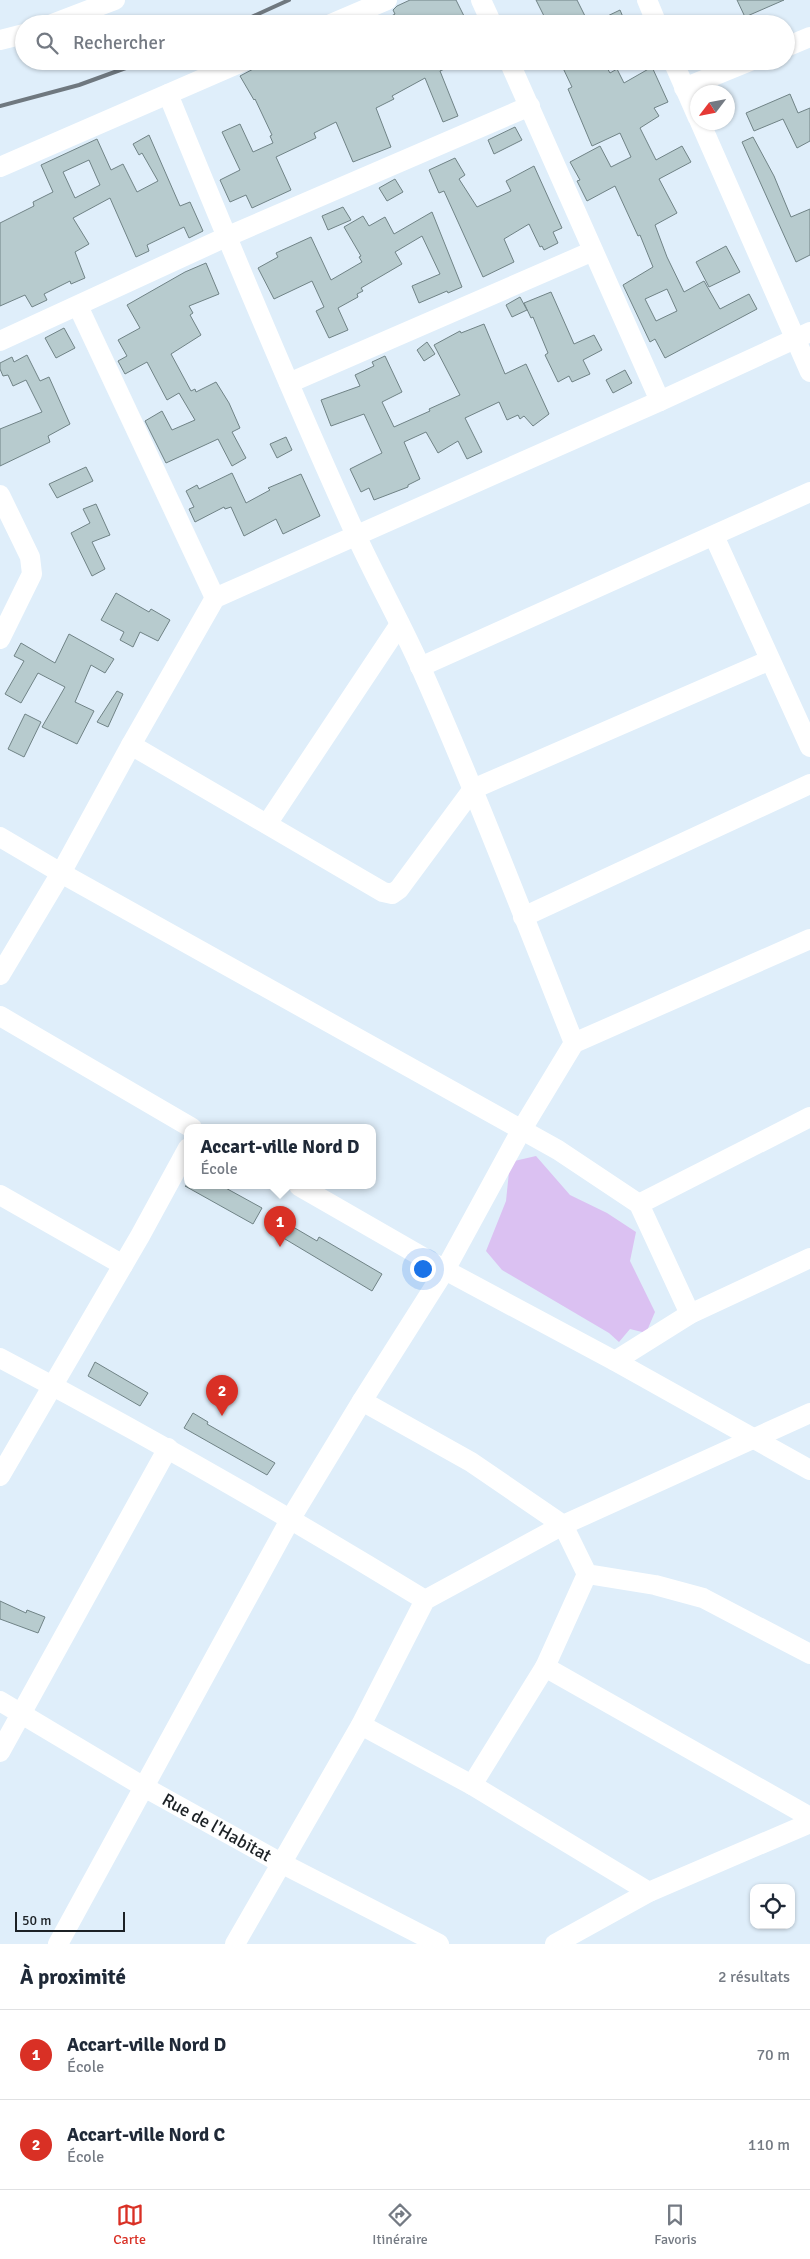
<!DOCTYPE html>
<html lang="fr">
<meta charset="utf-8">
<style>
:root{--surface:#fff;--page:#f2f2f3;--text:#1f2937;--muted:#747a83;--line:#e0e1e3;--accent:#d93025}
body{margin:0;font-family:Signika,sans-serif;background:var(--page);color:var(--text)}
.controls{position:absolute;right:15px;bottom:15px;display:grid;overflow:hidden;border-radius:10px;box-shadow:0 1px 4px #0004}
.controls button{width:45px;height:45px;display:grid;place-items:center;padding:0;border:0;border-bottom:1px solid var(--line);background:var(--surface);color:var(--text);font:25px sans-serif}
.compass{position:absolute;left:690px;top:85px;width:45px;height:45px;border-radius:50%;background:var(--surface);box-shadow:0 1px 4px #0004;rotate:238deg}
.scale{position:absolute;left:15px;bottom:12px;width:110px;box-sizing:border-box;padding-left:5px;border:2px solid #1c2125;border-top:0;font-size:14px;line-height:18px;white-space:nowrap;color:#1c2125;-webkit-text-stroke:4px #dfeefa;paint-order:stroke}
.you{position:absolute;left:422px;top:1268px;width:18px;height:18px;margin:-12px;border:4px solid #fff;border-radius:50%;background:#1a73e8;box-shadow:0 0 0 8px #1a73e833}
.badge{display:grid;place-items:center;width:32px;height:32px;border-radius:50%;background:var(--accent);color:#fff;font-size:16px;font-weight:700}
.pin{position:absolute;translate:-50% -41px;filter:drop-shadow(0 1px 2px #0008)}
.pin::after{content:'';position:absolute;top:26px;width:18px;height:15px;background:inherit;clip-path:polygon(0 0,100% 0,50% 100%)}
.popup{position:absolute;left:184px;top:1124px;width:192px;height:65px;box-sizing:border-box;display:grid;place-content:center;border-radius:10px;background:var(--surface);filter:drop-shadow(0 1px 4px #0005);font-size:16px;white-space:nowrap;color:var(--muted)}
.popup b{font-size:19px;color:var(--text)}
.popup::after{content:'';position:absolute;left:50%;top:100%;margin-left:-10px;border:10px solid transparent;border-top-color:var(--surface)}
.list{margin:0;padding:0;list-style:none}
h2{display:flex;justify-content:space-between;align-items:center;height:65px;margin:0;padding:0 20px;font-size:21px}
h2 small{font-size:16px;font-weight:400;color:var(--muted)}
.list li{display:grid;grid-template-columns:32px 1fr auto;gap:15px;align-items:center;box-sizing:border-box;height:90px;padding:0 20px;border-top:1px solid var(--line)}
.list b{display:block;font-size:19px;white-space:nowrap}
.list p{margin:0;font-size:16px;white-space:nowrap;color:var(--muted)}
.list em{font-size:16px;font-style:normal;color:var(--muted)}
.icon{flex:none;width:28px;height:28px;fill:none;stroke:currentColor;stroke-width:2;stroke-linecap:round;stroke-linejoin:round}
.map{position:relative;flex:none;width:810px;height:1944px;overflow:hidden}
.search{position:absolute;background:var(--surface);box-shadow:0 1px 4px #0004;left:15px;right:15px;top:15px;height:55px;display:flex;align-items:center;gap:12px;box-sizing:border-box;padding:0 18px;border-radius:28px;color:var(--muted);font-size:19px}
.sheet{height:245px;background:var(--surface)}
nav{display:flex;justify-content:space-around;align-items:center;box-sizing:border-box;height:70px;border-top:1px solid var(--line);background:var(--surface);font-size:14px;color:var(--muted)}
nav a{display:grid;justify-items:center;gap:2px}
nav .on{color:var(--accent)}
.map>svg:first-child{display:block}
</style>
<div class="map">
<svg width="810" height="1944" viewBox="0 0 810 1944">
<rect width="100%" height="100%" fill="#dfeefa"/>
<path fill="#dbc1f2" d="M536,1156l34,39 37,18 29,19 -6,29 25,51 -9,21 -16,-4 -11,13 -10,-9 -107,-63 -16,-19 20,-50 4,-39z"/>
<g fill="#b7cbce" stroke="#708386" fill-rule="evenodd">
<path d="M410,0h46l12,24h-91l18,-10 -2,-4 4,-4z"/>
<path d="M536,0h41l12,24h-41z"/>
<path d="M737,0h47l-39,17z"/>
<path d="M620,10l6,14h-35z"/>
<path d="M276,61h139l3,5 9,-5h35l-22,10 18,45 -15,6 -18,-44 -33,18 2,3 -18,9 15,39 -38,15 -17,-40 -22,11 2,5 -40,19 15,33 -39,18 -6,-13 -16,7 -10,-22 20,-10 -18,-38 18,-8 13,28 20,-9 -3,-7 2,-1 -17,-36 -1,1 -14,-24 17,-9 1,1z"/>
<path d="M571,61h32l7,12 7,-4 7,14 28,-16 16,35 -14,6 5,8 -19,12 16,32 26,-14 9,16 -32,17 18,34 -22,12 12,32 17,35 20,-11 16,28 29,-15 8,15 -92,49 -10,-19 -5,3 -27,-57 30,-18 -13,-32 -2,1 -23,-50 -28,15 -10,-20 3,-1 -10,-18 30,-16 11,21 20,-10 -11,-24 -28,13 -24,-57 4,-2 -10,-21zM667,289l10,22 -21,10 -11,-22z"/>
<path d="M790,94l8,19 12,-5v33l-13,7 -14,-29 -29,12 -8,-18z"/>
<path d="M515,127l7,13 -28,14 -6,-14z"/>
<path d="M149,135l31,71 10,-4 13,29 -14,7 -5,-11 -37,18 2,6 -13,6 -26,-59 -37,20 16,26 -14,8 10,26 -14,6 -1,-3 -26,13 3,6 -15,7 -7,-12 -25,11v-83l34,-17 -1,-4 20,-10 -12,-27 56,-26 14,31 12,-6 14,28 21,-11 -16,-28 -3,2 -6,-11zM89,160l11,25 -25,13 -12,-26z"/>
<path d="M753,137l21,39 17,41 19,-8v46l-14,7 -54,-120z"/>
<path d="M455,158l10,17 -6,4 18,28 34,-16 -5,-10 28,-15 28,62 -9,4 5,11 -14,7 -2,-4 -2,1 -11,-23 -25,15 10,23 -31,15 -39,-86 -5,2 -10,-23z"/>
<path d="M395,179l8,13 -16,9 -8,-13z"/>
<path d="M343,207l8,13 -23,10 -6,-14z"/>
<path d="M432,212l30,75 -14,6 -1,-2 -28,12 -7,-17 28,-12 -18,-38 -27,16 7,12 -41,24 2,3 -6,3 1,3 -20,11 10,22 -19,8 -13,-27 8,-4 -12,-26 -38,18 -16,-31 20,-11 -2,-4 35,-16 20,43 31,-18 -3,-5 2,-1 -17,-29 19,-11 6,10 16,-9 9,17z"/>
<path d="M726,246l14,26 -31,15 -13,-25z"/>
<path d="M206,263l13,31 -30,12 4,7 -3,2 11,20 -30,19 20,37 4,-2 1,3 20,-10 13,21 11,25 -8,4 14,26 -14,8 -14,-27 -52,24 -21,-42 17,-10 10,19 23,-10 -16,-27 -12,7 -20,-38 -22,12 -7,-13 9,-5 -9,-16 22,-12 -13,-23 58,-33z"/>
<path d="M551,292l23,52 20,-9 8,15 -19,10 7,14 -18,8 -3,-6 -11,6 -13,-27 3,-2 -15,-36 -2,1 -7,-15z"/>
<path d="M520,297l7,13 -15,7 -6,-12z"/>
<path d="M484,324l21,50 21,-10 23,50 -16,12 -9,-10 -4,3 -2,-4 -11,5 -8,-18 -34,16 17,34 -15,7 -9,-18 -20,12 -12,-21 -22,10 16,37 -12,6v2l-34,13 -5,-12 -8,4 -11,-23 32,-16 -18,-39 -33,12 -10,-26 39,-14 -5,-11 19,-9 -2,-4 13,-6 17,36 -20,10 12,25 36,-16 -1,-2 31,-14 -26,-50 26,-14 1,2z"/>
<path d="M64,328l11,20 -19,10 -11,-20z"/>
<path d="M427,342l8,12 -11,7 -7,-11z"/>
<path d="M27,355l13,26 9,-4 21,47 -22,12 2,6 -50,24v-37l42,-17 -16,-32 -13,6 -5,-11 -5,1 -3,-7v-6l12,-6 2,5z"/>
<path d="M625,370l7,13 -19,10 -7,-13z"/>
<path d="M286,437l6,13 -15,8 -7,-14z"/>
<path d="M86,467l7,14 -36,17 -8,-14z"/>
<path d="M232,473l14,30 24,-13 -2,-2 33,-14 19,42 -37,18 -7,-15 -32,17 -13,-29 -6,2 -1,-2 -29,15 -6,-13 5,-2 -8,-16 11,-6 2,4z"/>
<path d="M96,504l14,31 -18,7 13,27 -13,7 -21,-43 19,-10 -7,-14z"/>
<path d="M116,593l33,19 2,-3 19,11 -12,21 -18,-9 -7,15 -13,-7 4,-8 -23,-12z"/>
<path d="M69,634l45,25 -9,14 -14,-8 -16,37 19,9 -17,33 -35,-17 23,-40 -27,-14 -17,30 -16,-9 19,-33 -10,-5 7,-13 34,20z"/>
<path d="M117,691l6,3 -15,33 -11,-5z"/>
<path d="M25,714l16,8 -17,35 -16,-8z"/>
<path d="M185,1186h37l40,22 -9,16z"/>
<path d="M288,1224l29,17 2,-4 63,37 -10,17 -92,-55z"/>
<path d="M95,1362l53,31 -8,13 -52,-30z"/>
<path d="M193,1413l15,9 -1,2 68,39 -8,12 -83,-47z"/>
<path d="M0,1601l26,12 1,-3 18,7 -7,16 -38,-14z"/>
</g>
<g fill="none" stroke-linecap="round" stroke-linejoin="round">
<g stroke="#fff" stroke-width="20">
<path d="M481,0l11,24"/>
<path d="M647,0l10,24"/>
<path d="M52,24l63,-24"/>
<path d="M331,24l56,-24"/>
<path d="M0,40l24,-6"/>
<path d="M786,47l24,-10"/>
<path d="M509,61l151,340"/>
<path d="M673,61l25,57"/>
<path d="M684,88l66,-27"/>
<path d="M168,94c60,147 121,294 187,439 21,46 46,90 66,135 55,124 103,250 153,375"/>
<path d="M700,122l110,250"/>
<path d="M0,167l244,-106"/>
<path d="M78,306l137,292"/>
<path d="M0,341l226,-104 304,-131"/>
<path d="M289,383l304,-132"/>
<path d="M0,495l30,62 2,17 -32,65"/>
<path d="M714,536l96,211"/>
<path d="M420,667l390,-175"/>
<path d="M131,745l252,147 9,2 7,-5 74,-100 297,-129"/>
<path d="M267,824l133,-200"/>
<path d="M0,837l61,36 497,277 81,54 51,110"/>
<path d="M523,917l287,-133"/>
<path d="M0,975l61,-102 70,-128 84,-147 445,-197 150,-69"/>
<path d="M0,1016l192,112"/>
<path d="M299,1186l146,84 170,91 195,109"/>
<path d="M0,1195l123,70"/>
<path d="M639,1204l171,-87"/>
<path d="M0,1358c145,76 286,157 425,242"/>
<path d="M615,1361l75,-47 120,-56"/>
<path d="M362,1401l109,61 92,63 24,49 68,11 48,13 107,56"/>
<path d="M0,1476l140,-240 48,-88"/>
<path d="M545,1667l265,150"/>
<path id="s1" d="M0,1701l144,86 137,76 158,81"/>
<path d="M361,1725l111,60 177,107"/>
<path d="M0,1752l168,-304"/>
<path d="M472,1785l73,-118 42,-93"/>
<path d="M58,1944l233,-426 71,-117 83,-131 77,-141 52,-86 236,-104"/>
<path d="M235,1944l126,-219 64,-125 138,-75 247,-112"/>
<path d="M555,1944l94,-52 161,-69"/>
</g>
<g stroke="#6f787f" stroke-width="4">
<path d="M236,24l53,-24"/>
<path d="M0,106l79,-21 66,-24"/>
</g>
</g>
<g text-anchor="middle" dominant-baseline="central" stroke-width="4" stroke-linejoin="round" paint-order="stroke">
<g font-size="18" fill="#1c2125" stroke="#dfeefa">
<text stroke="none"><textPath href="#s1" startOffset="251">Rue de l'Habitat</textPath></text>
</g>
</g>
</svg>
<div class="controls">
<button><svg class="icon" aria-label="locate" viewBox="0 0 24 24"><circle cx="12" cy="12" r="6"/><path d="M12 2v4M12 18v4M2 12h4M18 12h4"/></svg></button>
</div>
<svg class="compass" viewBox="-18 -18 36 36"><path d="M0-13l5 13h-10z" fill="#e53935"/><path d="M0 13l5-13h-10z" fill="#747a83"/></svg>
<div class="scale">50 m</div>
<div class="you"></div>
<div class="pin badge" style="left:280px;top:1247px">1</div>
<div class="popup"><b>Accart-ville Nord D</b>École</div>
<div class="pin badge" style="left:222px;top:1416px">2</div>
<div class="search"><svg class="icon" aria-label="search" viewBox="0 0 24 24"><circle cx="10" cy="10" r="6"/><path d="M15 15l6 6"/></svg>Rechercher</div>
</div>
<section class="sheet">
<h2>À proximité<small>2 résultats</small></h2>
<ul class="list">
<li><span class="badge">1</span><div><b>Accart-ville Nord D</b><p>École</p></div><em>70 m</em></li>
<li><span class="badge">2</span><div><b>Accart-ville Nord C</b><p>École</p></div><em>110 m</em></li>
</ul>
</section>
<nav>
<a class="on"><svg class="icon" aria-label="map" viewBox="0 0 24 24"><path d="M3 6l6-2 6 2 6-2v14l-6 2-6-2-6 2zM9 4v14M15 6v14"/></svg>Carte</a>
<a><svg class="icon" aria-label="directions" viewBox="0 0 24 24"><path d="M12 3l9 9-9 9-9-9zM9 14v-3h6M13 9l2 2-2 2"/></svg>Itinéraire</a>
<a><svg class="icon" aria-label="saved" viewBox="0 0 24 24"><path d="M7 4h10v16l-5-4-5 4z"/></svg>Favoris</a>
</nav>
